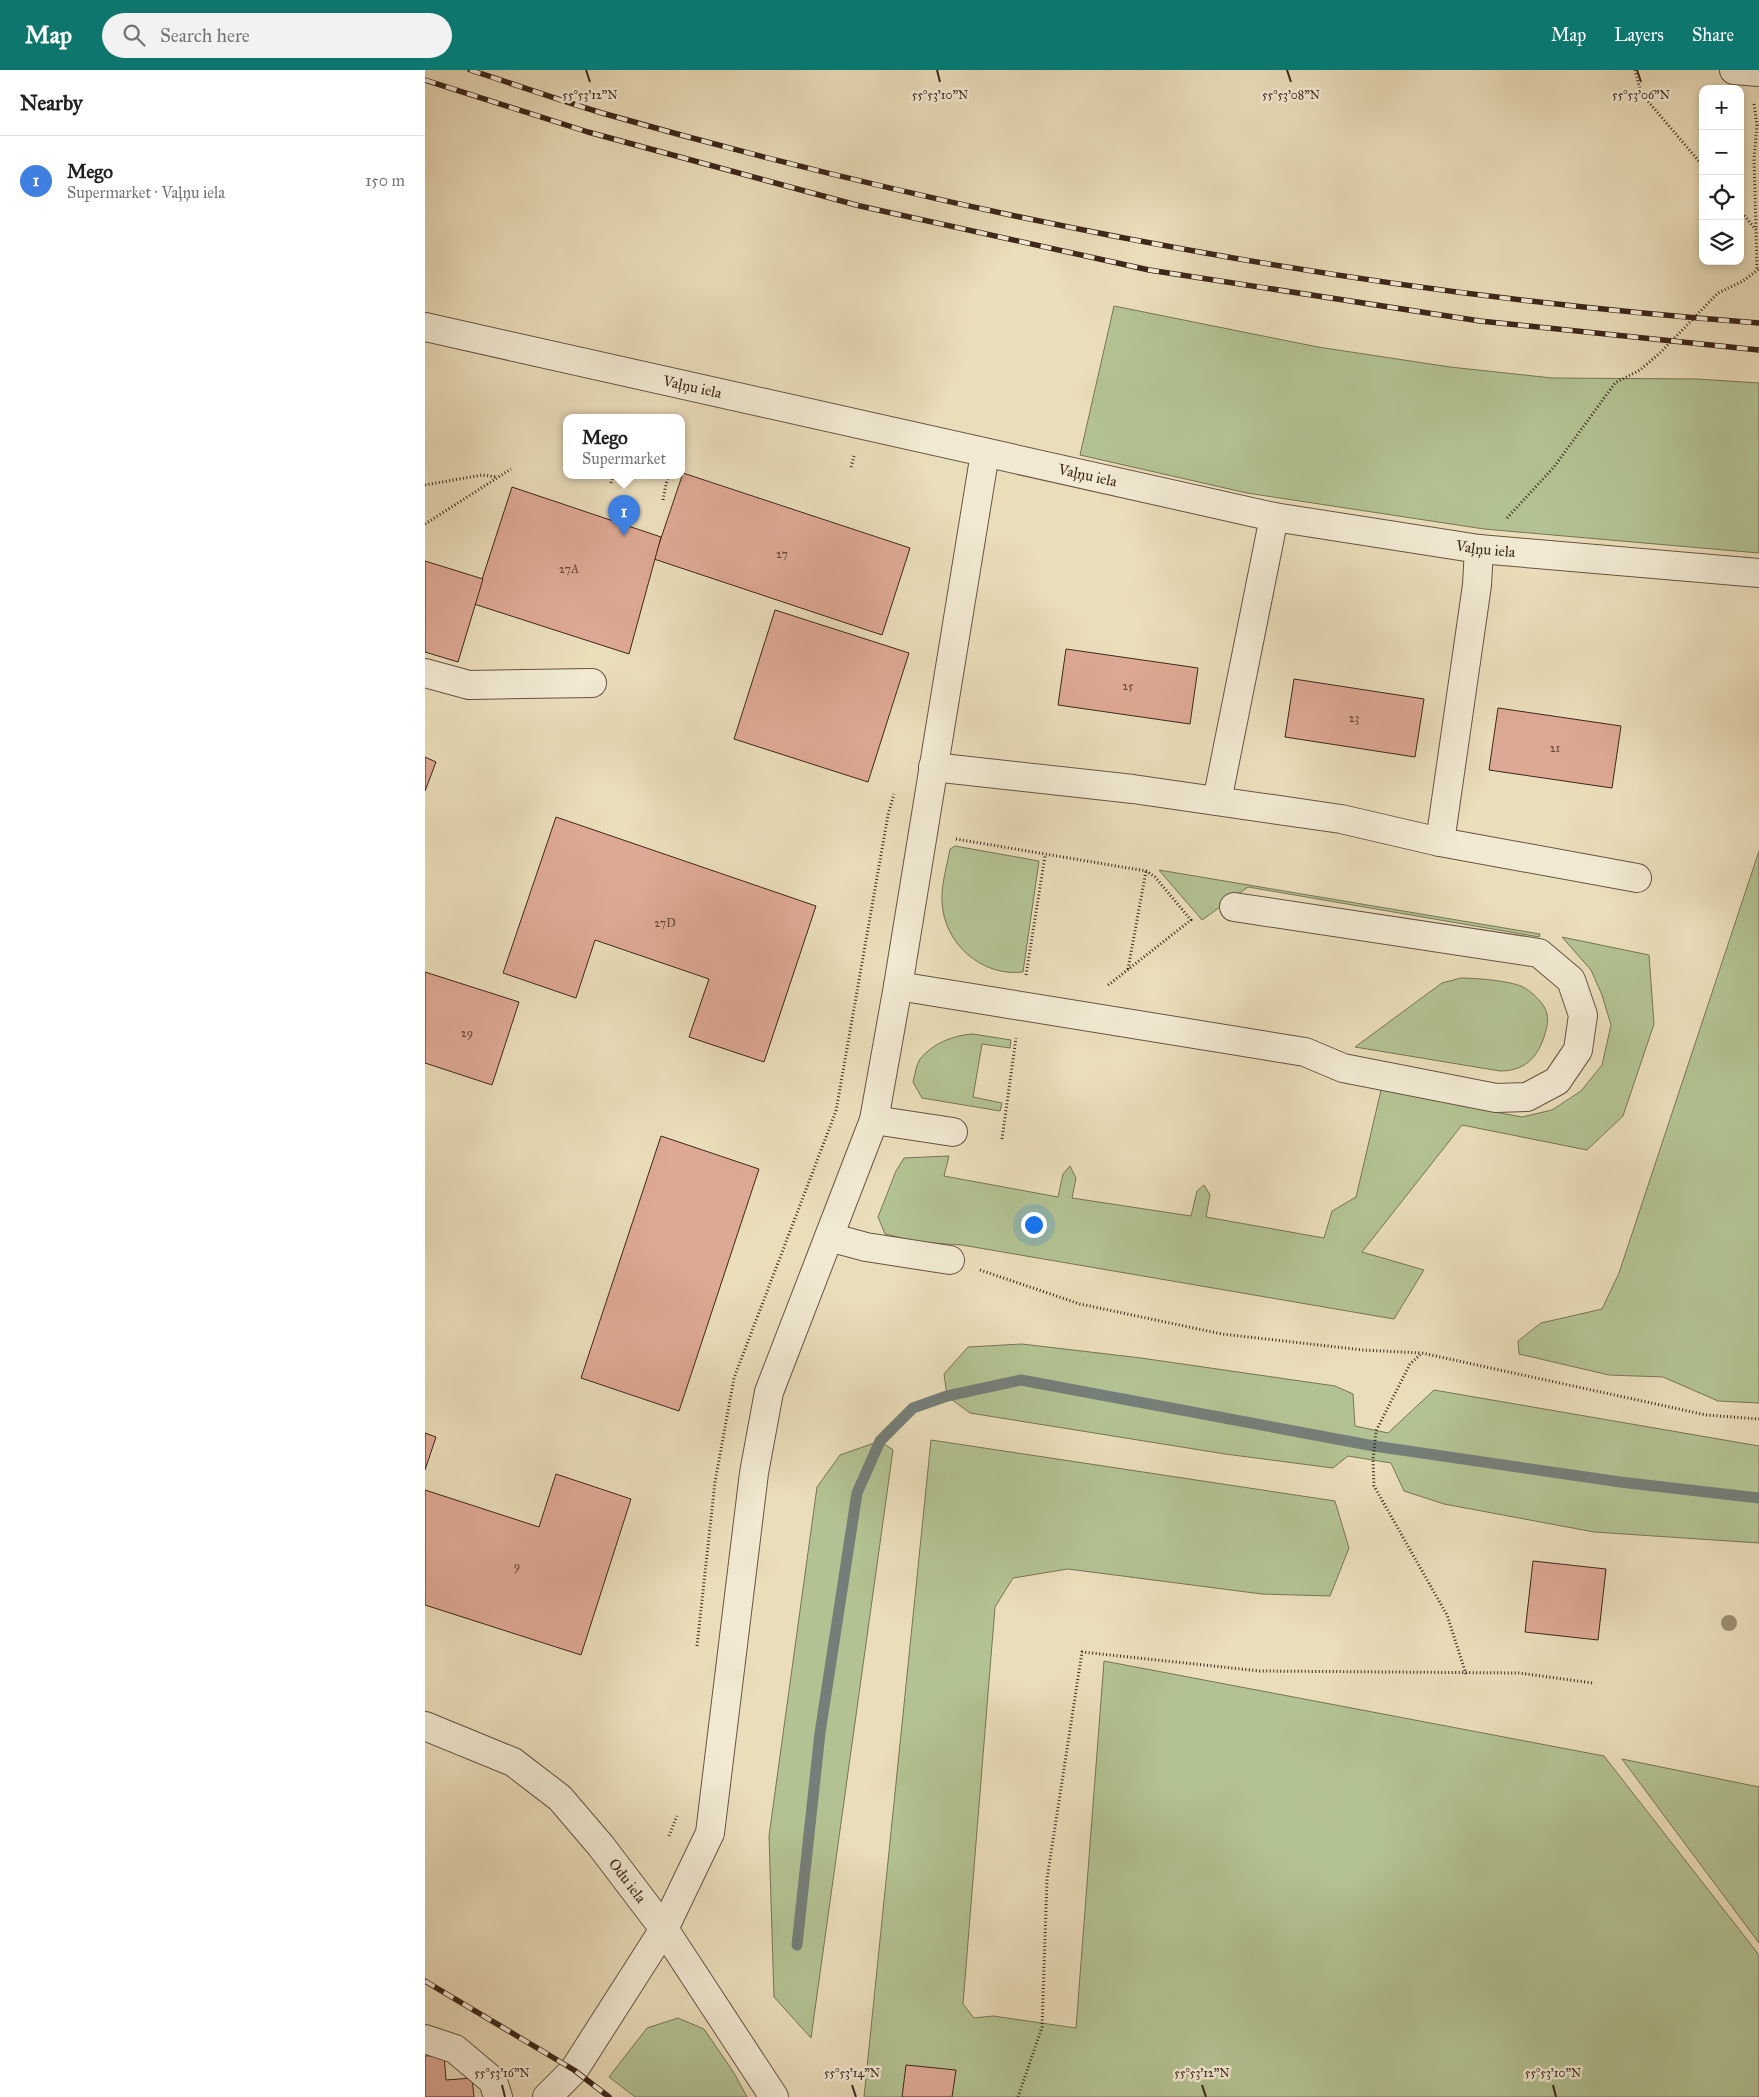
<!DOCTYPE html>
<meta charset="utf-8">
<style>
:root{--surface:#fff;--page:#f2f2f2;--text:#202124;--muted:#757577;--line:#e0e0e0;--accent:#0f766e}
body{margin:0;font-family:"IM FELL Great Primer",serif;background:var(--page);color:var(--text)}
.controls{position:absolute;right:15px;top:15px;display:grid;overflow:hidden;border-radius:10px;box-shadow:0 2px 8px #0003}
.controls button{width:45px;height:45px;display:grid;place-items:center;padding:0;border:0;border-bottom:1px solid var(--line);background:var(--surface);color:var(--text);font:25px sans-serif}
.you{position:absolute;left:608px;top:1154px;width:18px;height:18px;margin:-12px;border:4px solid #fff;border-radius:50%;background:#1a73e8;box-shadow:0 0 0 8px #1a73e833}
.badge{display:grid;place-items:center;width:32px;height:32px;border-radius:50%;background:var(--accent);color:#fff;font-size:16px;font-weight:700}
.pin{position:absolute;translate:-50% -41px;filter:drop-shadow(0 1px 2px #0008)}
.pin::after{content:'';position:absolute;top:26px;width:18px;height:15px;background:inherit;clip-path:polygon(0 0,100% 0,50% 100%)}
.popup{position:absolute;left:138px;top:344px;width:122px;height:65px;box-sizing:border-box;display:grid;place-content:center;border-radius:10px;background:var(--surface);filter:drop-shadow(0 1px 4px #0005);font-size:16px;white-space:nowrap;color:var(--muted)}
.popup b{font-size:19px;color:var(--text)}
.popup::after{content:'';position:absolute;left:50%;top:100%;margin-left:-10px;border:10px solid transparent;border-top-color:var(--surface)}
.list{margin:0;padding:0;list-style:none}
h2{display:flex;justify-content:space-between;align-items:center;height:65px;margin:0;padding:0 20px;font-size:21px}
h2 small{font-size:16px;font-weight:400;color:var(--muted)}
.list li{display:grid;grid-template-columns:32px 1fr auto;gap:15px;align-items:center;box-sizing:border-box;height:90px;padding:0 20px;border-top:1px solid var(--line)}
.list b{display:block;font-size:19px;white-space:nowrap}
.list p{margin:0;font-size:16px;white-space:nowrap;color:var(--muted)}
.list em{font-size:16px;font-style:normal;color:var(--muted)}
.icon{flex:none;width:28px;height:28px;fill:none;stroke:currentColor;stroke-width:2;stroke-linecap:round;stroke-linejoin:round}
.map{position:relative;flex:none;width:1334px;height:2027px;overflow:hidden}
header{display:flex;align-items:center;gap:30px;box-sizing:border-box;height:70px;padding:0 25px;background:var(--accent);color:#fff}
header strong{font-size:24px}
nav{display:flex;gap:28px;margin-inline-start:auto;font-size:18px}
.search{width:350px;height:45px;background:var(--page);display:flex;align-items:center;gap:12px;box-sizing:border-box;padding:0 18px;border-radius:28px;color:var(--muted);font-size:19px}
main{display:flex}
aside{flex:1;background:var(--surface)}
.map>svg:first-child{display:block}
</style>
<header>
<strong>Map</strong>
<div class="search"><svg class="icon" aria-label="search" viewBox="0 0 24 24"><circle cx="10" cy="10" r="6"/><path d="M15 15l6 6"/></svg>Search here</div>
<nav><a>Map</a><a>Layers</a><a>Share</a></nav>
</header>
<main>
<aside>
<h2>Nearby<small></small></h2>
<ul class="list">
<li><span class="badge" style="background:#3f7fe0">1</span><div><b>Mego</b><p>Supermarket · Vaļņu iela</p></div><em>150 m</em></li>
</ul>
</aside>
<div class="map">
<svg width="1334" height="2027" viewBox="0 0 1334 2027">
<rect width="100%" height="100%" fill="#eaddba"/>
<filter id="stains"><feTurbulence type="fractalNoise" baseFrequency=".004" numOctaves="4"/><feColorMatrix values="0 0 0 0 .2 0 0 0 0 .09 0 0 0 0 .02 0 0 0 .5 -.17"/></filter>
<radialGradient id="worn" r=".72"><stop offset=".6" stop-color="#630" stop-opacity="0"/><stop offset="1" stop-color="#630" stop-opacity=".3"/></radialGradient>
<g fill="#b3c292" stroke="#787456">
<path d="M689,236l204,41 132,20 102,11 145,1 62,4v170l-275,-24 -237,-36 -167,-38z"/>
<path d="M530,776l84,15 -16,111c-41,5 -79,-28 -81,-70 -1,-17 5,-36 8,-53z"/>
<path d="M1334,781v552l-41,-2 -55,-24 -54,-2 -90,-21 -1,-13 23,-18 61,-14 17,-36z"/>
<path d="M734,800l381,64 -1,3 -291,-50 -46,33z"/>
<path d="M1137,867l87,18 5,69 -31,92 -36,34 -125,-25 -100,127 62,18 -30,49 -432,-74 -43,-3 -34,-8 -7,-17 18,-46 8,-13 45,-2 -5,20 114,21 5,-23 7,-8 6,12 -4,20 119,18 6,-25 7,-6 6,10 -4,22 118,21 8,-27 24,-14 26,-111 34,5 74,20 32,6 30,-7 29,-19 21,-26 9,-40 -9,-30 -11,-25z"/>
<path d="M1036,908c14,0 53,3 64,10 9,6 20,16 22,26 2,7 -1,17 -3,23 -7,22 -21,34 -44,34l-145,-24 87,-64z"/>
<path d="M548,964l38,6 -1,8 -28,-4 -9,53 29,6 -2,8 -78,-13 -9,-16c2,-7 3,-17 7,-23 13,-16 34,-24 53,-25z"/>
<path d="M597,1274l119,14 194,28 18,8 2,32 33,7 46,-43 325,56v97l-165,-11 -150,-28 -40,-13 -13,-28 -43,-7 -15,12 -108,-14 -255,-41 -23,-17 -3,-22 24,-27z"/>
<path d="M506,1370l404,61 14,47 -19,48 -68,-2 -194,-25 -55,9 -18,29 -32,397 11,14 19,-2 83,12 28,-367 500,95 155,199v142h-895z"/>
<path d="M455,1371l13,9 -82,588 -37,-41 -5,-161 48,-349 23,-32z"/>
<path d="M1197,1689l137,28v156z"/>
<path d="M253,1948l26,11 30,44 13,24h-112l-26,-20 38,-49z"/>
</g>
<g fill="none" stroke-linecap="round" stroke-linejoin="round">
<path stroke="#757f79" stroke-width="11" d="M372,1875l23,-212 37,-240 23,-52 33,-33 34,-12 74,-16 353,66 246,36 139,16"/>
</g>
<g fill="#dea994" stroke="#3d261a">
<path d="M258,403l227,75 -28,87 -228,-76z"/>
<path d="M87,417l149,50 -32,117 -155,-50z"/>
<path d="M0,491l58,18 -25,83 -33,-10z"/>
<path d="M350,540l134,43 -41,129 -134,-43z"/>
<path d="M641,579l132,19 -8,56 -132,-19z"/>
<path d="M869,609l130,20 -9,58 -130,-20z"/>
<path d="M1073,638l123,18 -9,62 -123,-18z"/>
<path d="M0,687l11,5 -11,29z"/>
<path d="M131,747l260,89 -52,156 -75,-25 20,-58 -114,-39 -19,58 -73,-25z"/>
<path d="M0,902l94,30 -27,83 -67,-22z"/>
<path d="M236,1066l98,33 -80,242 -98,-33z"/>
<path d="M0,1363l11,4 -11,33z"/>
<path d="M131,1404l75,25 -50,156 -156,-50v-115l114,37z"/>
<path d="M1108,1491l73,8 -8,71 -73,-8z"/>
<path d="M19,1985l2,25 26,-2 2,19h-49v-41z"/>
<path d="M481,1995l50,5 -4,27h-50z"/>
</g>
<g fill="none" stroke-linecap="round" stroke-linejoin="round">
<defs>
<g id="minor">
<path d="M1309,0l25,2"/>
<path id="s1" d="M0,257l849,190 205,32 280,24"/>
<path d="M0,603l44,12 123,-2"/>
<path d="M508,697l200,22 208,30 99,23 197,36"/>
<path d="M792,731l57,-284"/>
<path d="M1015,772l37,-257 2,-36"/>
<path d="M473,916l407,66 38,16 153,30 31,-1 30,-16 21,-31 5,-35 -12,-35 -32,-27 -305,-46"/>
<path d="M449,1050l79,12"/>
<path d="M404,1167l37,10 84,13"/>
<path id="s2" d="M0,1656l88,36 47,36 41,48 63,83 110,168"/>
<path d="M0,1969l30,10 38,32 5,16"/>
<path d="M122,2027l27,-27 90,-141 46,-96 44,-360 15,-81 105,-272 24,-134 87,-533"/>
</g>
</defs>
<use href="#minor" stroke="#685442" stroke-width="30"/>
<g stroke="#3d261a" stroke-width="3" stroke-dasharray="1 2.5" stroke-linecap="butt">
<path d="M1210,0l6,23 62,73"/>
<path d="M1329,34l3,21 -3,34 2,71"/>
<path d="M1315,140l16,20 1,39"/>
<path d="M202,347v-2"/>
<path d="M426,397l3,-11"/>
<path d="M186,413l2,-8"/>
<path d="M0,415l57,-10 15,2"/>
<path d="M238,430l5,-25"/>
<path d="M1082,448l47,-51 61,-84 25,-13 21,-18 57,-59 25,-12 16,-12"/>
<path d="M0,454l86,-55"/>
<path d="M531,769l190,32 9,6 36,43 -84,66"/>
<path d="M703,899l18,-98"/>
<path d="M601,905l19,-119"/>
<path d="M577,1069l14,-101"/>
<path d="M555,1200l100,34 142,30 141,16 58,3"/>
<path d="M272,1576l18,-164 19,-104 102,-267 52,-296 6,-21"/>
<path d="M1041,1604l-19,-59 -73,-129 -1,-26 3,-29 34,-67 12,-11 284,62 53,4"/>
<path d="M244,1766l8,-20"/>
<path d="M593,2027l24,-70 5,-148 35,-227 178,19 259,2 74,10"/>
</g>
<use href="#minor" stroke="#f1e9d2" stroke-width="28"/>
<defs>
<g id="rail">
<path d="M45,0c44,14 88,30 132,43 378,108 765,181 1157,210"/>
<path d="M0,10l163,52 272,74 289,64 331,51 279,29"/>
<path d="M0,1911l149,89 35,27"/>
</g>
</defs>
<use href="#rail" stroke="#3d261a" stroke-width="5.5"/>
<use href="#rail" stroke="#f1e9d2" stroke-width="4" stroke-dasharray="11" stroke-linecap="butt"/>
</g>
<circle fill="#9b8e72" cx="1304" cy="1553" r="8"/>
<path fill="none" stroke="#3d261a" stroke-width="2" d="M161,0l4,12M512,0l3,12M862,0l4,12M1212,0l4,12M77,2015l3,12M427,2015l4,12M777,2015l4,12M1128,2015l3,12"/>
<g text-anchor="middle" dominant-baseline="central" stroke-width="5" stroke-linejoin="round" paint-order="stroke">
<g font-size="12" fill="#654738">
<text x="357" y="484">27</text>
<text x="144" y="499">27A</text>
<text x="703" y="616">25</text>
<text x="929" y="648">23</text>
<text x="1130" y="678">21</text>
<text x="240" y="853">27D</text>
<text x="42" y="963">29</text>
<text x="92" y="1496">9</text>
</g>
<g font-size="15" fill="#3d261a" stroke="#f1e9d2">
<text stroke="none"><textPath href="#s1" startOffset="274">Vaļņu iela</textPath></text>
<text stroke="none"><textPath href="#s1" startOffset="679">Vaļņu iela</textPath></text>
<text stroke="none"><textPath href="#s1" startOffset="1084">Vaļņu iela</textPath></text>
<text stroke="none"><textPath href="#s2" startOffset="261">Odu iela</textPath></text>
</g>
</g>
<g font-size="12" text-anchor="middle" fill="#3d261a" stroke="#f1e9d2" stroke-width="5" stroke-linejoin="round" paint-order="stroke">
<text x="165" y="29">55°53'12"N</text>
<text x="515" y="29">55°53'10"N</text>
<text x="866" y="29">55°53'08"N</text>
<text x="1216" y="29">55°53'06"N</text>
<text x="77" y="2007">55°53'16"N</text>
<text x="427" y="2007">55°53'14"N</text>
<text x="777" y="2007">55°53'12"N</text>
<text x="1128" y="2007">55°53'10"N</text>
</g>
<rect width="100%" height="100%" filter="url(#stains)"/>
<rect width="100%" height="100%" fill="url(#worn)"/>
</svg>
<div class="controls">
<button>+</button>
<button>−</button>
<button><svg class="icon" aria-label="locate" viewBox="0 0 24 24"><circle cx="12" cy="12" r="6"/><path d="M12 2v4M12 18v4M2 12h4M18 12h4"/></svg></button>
<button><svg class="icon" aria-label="layers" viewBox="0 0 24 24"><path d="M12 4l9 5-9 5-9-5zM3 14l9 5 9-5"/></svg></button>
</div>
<div class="you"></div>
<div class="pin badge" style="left:199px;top:466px;background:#3f7fe0">1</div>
<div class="popup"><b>Mego</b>Supermarket</div>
</div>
</main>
